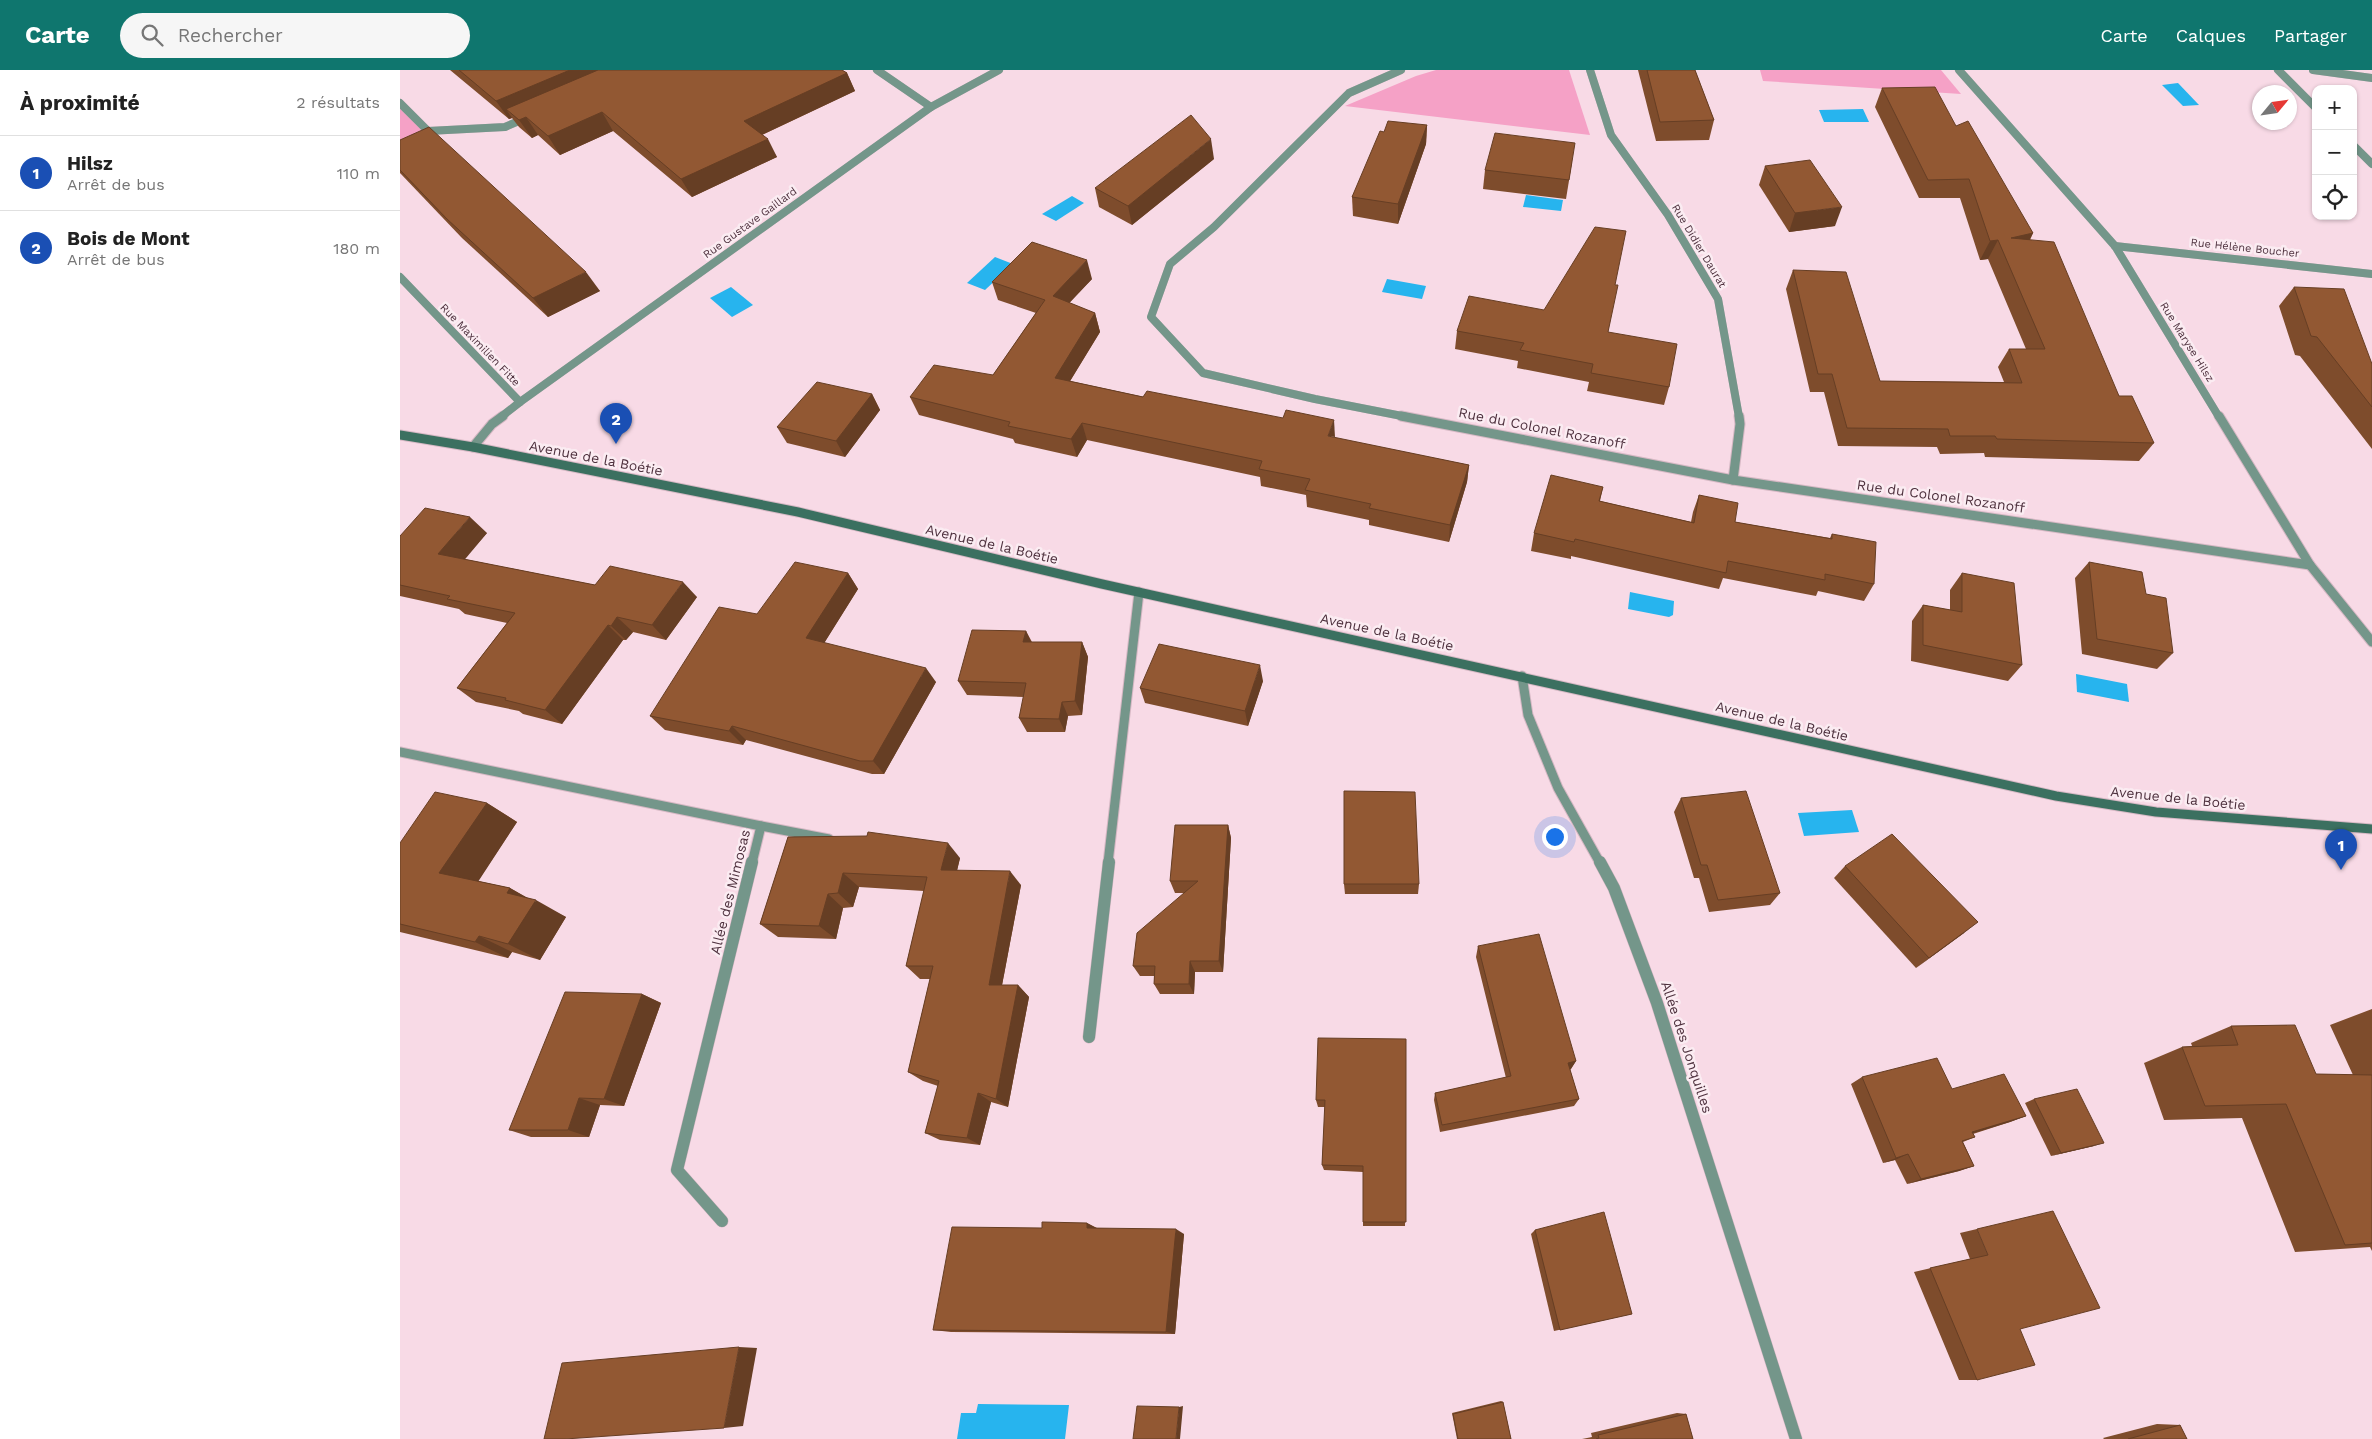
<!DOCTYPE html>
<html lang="fr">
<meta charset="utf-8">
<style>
:root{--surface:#fff;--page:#f6f6f6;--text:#222;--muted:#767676;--line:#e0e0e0;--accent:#0f766e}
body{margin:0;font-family:"Work Sans",sans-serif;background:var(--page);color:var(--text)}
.controls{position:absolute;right:15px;top:15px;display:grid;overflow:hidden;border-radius:10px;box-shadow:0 1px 4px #0004}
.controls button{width:45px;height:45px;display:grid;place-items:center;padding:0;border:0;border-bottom:1px solid var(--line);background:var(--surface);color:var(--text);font:25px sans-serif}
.compass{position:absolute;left:1852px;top:15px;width:45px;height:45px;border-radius:50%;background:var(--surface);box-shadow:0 1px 4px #0004;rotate:61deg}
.you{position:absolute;left:1154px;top:766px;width:18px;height:18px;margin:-12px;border:4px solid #fff;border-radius:50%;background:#1a73e8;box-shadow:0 0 0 8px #1a73e833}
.badge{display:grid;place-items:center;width:32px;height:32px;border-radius:50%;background:var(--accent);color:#fff;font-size:16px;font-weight:700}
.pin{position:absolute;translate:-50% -41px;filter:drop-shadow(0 1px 2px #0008)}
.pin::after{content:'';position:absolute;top:26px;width:18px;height:15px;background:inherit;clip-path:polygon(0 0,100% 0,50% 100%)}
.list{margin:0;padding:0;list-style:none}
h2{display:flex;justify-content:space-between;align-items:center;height:65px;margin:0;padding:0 20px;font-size:21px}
h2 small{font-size:16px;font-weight:400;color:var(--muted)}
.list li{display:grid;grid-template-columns:32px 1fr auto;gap:15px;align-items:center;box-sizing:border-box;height:75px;padding:0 20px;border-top:1px solid var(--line)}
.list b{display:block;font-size:19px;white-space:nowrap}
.list p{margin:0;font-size:16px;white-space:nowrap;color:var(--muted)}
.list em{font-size:16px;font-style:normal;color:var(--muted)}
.icon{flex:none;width:28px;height:28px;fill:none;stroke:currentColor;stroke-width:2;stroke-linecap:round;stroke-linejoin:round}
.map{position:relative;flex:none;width:1972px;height:1369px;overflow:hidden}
header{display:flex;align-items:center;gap:30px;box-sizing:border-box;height:70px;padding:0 25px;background:var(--accent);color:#fff}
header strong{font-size:24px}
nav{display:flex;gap:28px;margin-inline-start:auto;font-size:18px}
.search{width:350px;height:45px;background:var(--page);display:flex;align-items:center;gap:12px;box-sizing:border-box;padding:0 18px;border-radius:28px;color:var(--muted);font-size:19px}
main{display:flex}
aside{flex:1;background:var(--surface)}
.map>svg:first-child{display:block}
</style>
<header>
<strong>Carte</strong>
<div class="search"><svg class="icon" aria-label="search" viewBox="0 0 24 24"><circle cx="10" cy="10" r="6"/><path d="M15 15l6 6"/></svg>Rechercher</div>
<nav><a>Carte</a><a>Calques</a><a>Partager</a></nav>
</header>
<main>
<aside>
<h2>À proximité<small>2 résultats</small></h2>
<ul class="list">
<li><span class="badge" style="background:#1a4fb4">1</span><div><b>Hilsz</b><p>Arrêt de bus</p></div><em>110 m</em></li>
<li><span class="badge" style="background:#1a4fb4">2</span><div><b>Bois de Mont</b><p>Arrêt de bus</p></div><em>180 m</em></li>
</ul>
</aside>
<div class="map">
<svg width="1972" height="1369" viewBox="0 0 1972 1369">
<rect width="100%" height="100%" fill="#f8dae6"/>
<g fill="#f5a1c6">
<path d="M1036,0h133l21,65 -245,-29 71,-30z"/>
<path d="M1360,0h181l20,24 -198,-13z"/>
<path d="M0,33l28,28 -28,11z"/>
</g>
<g fill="#27b4ee">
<path d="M1778,13l21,22 -16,1 -21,-21z"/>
<path d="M1463,39l6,13h-45l-5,-12z"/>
<path d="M1126,125l37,5 -2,11 -38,-4z"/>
<path d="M672,126l12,7 -28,18 -14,-7z"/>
<path d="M595,187l18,7 -28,26 -18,-7z"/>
<path d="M987,209l39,7 -4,13 -40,-7z"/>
<path d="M331,217l22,18 -21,12 -22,-19z"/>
<path d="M1230,522l44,9 -1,14 -4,2 -41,-8z"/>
<path d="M1676,604l51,10 2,18 -52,-10z"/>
<path d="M1452,740l7,22 -55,4 -6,-23z"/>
<path d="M578,1334l91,1 -4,34h-108l4,-26h15z"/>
</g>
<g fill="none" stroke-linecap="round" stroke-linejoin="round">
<defs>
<g id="lane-far1">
<path d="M361,756l68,13"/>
<path d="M708,793l31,-271"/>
</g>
<path id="lane" d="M689,967l20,-175"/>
<g id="street-far2">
<path d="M477,0l54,37"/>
<path d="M1001,0l-52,23 -135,134 -44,37 -19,53 52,56 112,26 92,18"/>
<path d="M1190,0l21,65 57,80 50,84 21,118"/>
<path d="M1559,0l156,176 104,171"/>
<path d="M1878,0l38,38"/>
<path d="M1913,0l59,8"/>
<path d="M0,33l28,28 77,-4 23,-10"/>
<path d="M1953,75l19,19"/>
<path d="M1715,176l257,28"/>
<path d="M0,207l120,125 -19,15"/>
<path d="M120,332l411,-295 68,-37"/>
</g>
<g id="street-far1">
<path d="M1001,346l332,64 577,85"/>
<path d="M1819,346l91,149 62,77"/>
<path d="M73,377l19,-23 11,-8"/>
<path d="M1333,410l7,-56 -1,-8"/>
<path d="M1122,606l6,39 30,73 42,75"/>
<path d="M0,682l361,74 -9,37"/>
</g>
<g id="street">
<path d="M1200,792l14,26 43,115 139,436"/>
<path d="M322,1151l-45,-51 75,-308"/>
</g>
<path id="secondary" d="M0,365l73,12 325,65 304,72 954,212 100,16 216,17"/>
</defs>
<use href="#lane-far1" stroke="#d6b8c4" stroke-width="11"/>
<use href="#lane" stroke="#d6b8c4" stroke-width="13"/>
<use href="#street-far2" stroke="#d6b8c4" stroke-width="8"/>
<use href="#street-far1" stroke="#d6b8c4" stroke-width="11"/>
<use href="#street" stroke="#d6b8c4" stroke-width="13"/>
<use href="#secondary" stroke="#d6b8c4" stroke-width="11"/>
<use href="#lane-far1" stroke="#74968a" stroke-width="9"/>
<use href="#lane" stroke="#74968a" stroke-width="12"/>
<use href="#street-far2" stroke="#74968a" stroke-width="8"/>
<use href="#street-far1" stroke="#74968a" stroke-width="9"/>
<use href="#street" stroke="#74968a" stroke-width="12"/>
<use href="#secondary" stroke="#3b7060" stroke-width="9"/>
</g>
<g fill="#7e4c2c">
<path d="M50,0h392l5,3 8,18 -93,44 15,22 -85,40 -79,-66 -53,24 -22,-20 -6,3 -13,-11 -7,-9 -3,1z"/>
<path d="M1238,0h57l19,50 -5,20 -53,1z"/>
<path d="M1482,18l74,38 77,107 -3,7 89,156 35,47 -15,18 -154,-4 -1,-4 -44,1 -3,-7 -99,-1 -14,-54h-14l-24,-103 7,-19 87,111 124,1 -6,-15 11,-18h17l-38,-90 -8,1 -20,-62h-41l-44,-91z"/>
<path d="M1027,55l-1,19 -28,80 -45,-8 -1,-19 32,-65z"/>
<path d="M0,70l200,151 -52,26 -86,-79 -62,-65z"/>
<path d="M814,89l-82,66 -33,-18 -4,-19z"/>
<path d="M1172,92l-6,37 -83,-10 2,-19z"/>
<path d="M1365,96l70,60 -46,6 -30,-47z"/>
<path d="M692,209l-23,24 26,10 5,19 -30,49 265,57 134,27 -2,17 -18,60 -80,-17v-5l-62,-13 -1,-12 -45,-9 -1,-9 -173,-37 -10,17 -62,-14 -2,-4 -94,-24 -9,-18 83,-22 43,-62 -38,-13 -6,-18z"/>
<path d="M1215,215l-7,47 61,55 -5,18 -77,-14 2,-9 -72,-14 1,-7 -63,-12 2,-18 87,-21z"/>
<path d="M1894,217l78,77v85l-72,-93 -5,-1 -16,-49z"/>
<path d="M472,324l8,16 -35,47 -58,-14 -10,-16z"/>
<path d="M1203,417l-3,14 91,21 2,-10 6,-17 36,27 95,16 2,-4 42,50 -10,17 -46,-10 -2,5 -93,-18 -4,11 -148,-33v3l-40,-8 3,-18z"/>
<path d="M87,463l-23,26 131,26 102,12 -31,43 -33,-8 -7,8h-3l-61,84 -39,-10 -4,-3 -43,-9 -19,-14 50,-65 -42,-9 -6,-5 -59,-13v-60z"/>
<path d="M1689,492l57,32 27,59 -16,16 -75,-15 -7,-76z"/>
<path d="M448,503l10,16 -34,54 112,39 -52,92h-12l-126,-34 -3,5 -78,-15 -15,-14 107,-102z"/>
<path d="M1562,503l60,92 -14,16 -97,-20 1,-40 11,-16 27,5v-20z"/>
<path d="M626,561l6,11h50l6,15 -6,58 -14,1 -3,16h-38l-8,-14 5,-21 -57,-2 -9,-14z"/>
<path d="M863,611l-15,45 -103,-23 -5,-15z"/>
<path d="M1281,728l99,95 -10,12 -61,7 -10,-34h-5l-20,-66z"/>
<path d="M87,733l30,19 -39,59 32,7 17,10 39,19 -26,43 -28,-8 -4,6 -108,-26v-89z"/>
<path d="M828,755l3,13 -8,134h-28l-1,22h-34l-6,-10v-8h-14l-7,-10 51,-73h-9l-5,-12z"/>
<path d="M388,767l172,21 -3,12 64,15 -19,100h16l11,12 -21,110 -17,-5 -11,43 -40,-5 -15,-7 13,-47 -15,-5 -15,-9 22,-93h-10l-14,-13 18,-75 -65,-4 -6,20 -10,1 -7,31 -58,-2 -18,-13z"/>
<path d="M1445,796l119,67 -48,35 -82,-90z"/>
<path d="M944,814h75l-1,10h-73z"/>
<path d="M1078,876l98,115 -6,9 9,29 -5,7 -134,26 -6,-32 1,-7 71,-15 -30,-121z"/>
<path d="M242,924l19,9 -37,103 -24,-1 -11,32h-58l-22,-7z"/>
<path d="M1972,939v242l-2,-4 -75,5 -53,-134 -78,2 -20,-57 38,-16 10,-1 -1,-3 40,-17 85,48 37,1 -23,-50z"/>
<path d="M1006,969l-1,187h-42v-54l-39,-2 -2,-5 3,-58h-7l-2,-7z"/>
<path d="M1462,1007l90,12 74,27 -16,6 -37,12 2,3 -12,5 11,24 -15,5 -52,13 -12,-24 -12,3 -32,-79z"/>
<path d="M1634,1029l60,47 -43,10 -26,-53z"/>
<path d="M687,1153l10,5 87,6 -9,100 -224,-2 -18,-2 109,-102z"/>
<path d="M1577,1159l43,100 -43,51h-18l-45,-108 56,-13 -10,-26z"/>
<path d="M1135,1160l97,84 -78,17 -23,-97z"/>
<path d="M1101,1331l2,1 8,37h-54l-5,-26z"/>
<path d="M1277,1343l9,1 7,25h-111l10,-2 -1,-4z"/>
<path d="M1757,1354l23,1 7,14h-83l-1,-1z"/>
</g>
<g fill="#663e24">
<path d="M170,0h53l-117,39 6,9 -3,1 -13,-18z"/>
<path d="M447,3l8,18 -102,48 -9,-18z"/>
<path d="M202,42l11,19 -53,24 -12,-19z"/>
<path d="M126,47l12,18 -6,3 -13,-18z"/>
<path d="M1027,55l-1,19 -28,80v-20z"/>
<path d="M368,69l9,18 -85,40 -11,-18z"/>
<path d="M811,69l3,20 -82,66 -4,-19z"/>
<path d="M1442,137l-7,19 -46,6 6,-19z"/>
<path d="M1633,163l-10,19 -12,-14z"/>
<path d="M1598,170l-10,19 -8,1 10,-19z"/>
<path d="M687,190l5,19 -34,36 -5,-19z"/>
<path d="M186,202l14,19 -52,26 -15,-19z"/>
<path d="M695,243l5,19 -39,64 -6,-18z"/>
<path d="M472,324l8,16 -35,47 -9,-16z"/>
<path d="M934,350l1,17 -7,-1z"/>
<path d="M682,353l5,17 -10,17 -6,-18z"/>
<path d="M1069,395l-2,17 -18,60 1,-17z"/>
<path d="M70,447l17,16 -31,37 -18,-16z"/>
<path d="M448,503l10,16 -40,64 -12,-15z"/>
<path d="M283,512l14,15 -31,43 -14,-15z"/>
<path d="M217,547l16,15 -7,8 -15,-14z"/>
<path d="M208,555l15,15 -61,84 -17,-14z"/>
<path d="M626,561l7,15 -10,-4z"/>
<path d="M682,572l6,15 -6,58 -7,-14z"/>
<path d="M860,595l3,16 -15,45 -3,-15z"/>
<path d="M526,598l10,14 -52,92 -11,-13z"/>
<path d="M662,632l6,14 -3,16 -6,-13z"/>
<path d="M332,656l14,14 -3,5 -14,-14z"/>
<path d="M87,733l30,19 -45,69 -33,-18z"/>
<path d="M828,755l3,13 -8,134 -4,-11z"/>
<path d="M548,773l12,15 -6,26 -13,-14z"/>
<path d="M610,801l11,14 -21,111 -11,-11z"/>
<path d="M443,803l16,14 -6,20 -15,-14z"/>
<path d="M110,818l25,14 1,-2 30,17 -26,43 -32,-16 -1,-51z"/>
<path d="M428,824l15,14 -7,31 -17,-13z"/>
<path d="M1578,852l-14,11 -48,35 13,-10z"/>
<path d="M79,866l33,16 -4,6 -33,-16z"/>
<path d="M790,891l5,11 -1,22 -5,-10z"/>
<path d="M618,915l11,12 -21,110 -12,-8z"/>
<path d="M242,924l19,9 -37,103 -20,-7z"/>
<path d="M1176,991l-5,8 -8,3 5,-9z"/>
<path d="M578,1023l13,9 -11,43 -13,-7z"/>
<path d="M179,1028l21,7 -11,32 -21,-7z"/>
<path d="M1626,1046l-16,6 -53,16 15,-6z"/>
<path d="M1704,1073l-10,3 -43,10 10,-3z"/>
<path d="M1508,1084l-13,6 -12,3 13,-5z"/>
<path d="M1574,1096l-15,5 -52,13 14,-5z"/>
<path d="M687,1153l11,6 -11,-1z"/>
<path d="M776,1159l8,5 -9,100 -9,-2z"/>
<path d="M339,1277l18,1 -14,78 -19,2z"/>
<path d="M783,1336l-3,33h-4l3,-32z"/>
</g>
<g fill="#925833" stroke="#663e24">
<path d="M59,0h111l-74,31z"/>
<path d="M198,0h244l5,3 -103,48 24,18 -87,40 -79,-67 -54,24 -22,-19 -7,3 -13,-11z"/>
<path d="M1247,0h48l19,50 -54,2z"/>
<path d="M1535,17l21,39 12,-5 65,112 -22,5 43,4 65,154h13l22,47 -157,-4 -2,-3h-45l-2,-7 -101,-1 -15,-54h-14l-25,-104 53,2 34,109 142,2 -13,-34h36l-47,-109 -8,1 -21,-62 -41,1 -46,-92z"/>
<path d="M791,45l20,24 -83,67 -33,-18z"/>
<path d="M988,51l39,4 -29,79 -46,-7 28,-66 4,1z"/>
<path d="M29,57l157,145 -53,26 -86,-79 -47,-49v-30z"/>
<path d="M1095,63l80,10 -6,37 -84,-10z"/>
<path d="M1410,90l32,47 -47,6 -30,-47z"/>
<path d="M1195,157l31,4 -11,54h3l-10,47 69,12 -8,43 -78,-14 2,-9 -73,-14 4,-7 -67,-12 12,-35 75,14z"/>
<path d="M632,172l55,18 -34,36 42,17 -40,65 88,19 4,-6 136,27 3,-8 48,10 -6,16 141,29 -19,60 -81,-17 2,-4 -66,-14 5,-11 -51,-10 3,-8 -180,-38 -11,16 -63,-13 2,-4 -100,-25 24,-32 59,10 52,-75 -53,-18z"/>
<path d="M1894,217l50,2 28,75v43l-55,-70 -6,-1z"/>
<path d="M417,312l55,12 -36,47 -59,-14z"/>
<path d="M1151,405l52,12 -4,14 95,22 5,-28 39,8 -3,19 97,17v-5l44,8 -2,42 -49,-10v6l-97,-19 -2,12 -151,-34 -1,3 -40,-9z"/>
<path d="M25,438l45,9 -32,37 157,31 15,-19 73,16 -31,43 -35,-8 -6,9 -3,-1 -63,85 -40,-10 1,-2 -49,-10 58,-75 -68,-14 3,-3 -50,-11v-49z"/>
<path d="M395,492l53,11 -42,65 120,30 -53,93h-13l-128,-35 -3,5 -79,-15 69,-109 38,7z"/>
<path d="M1689,492l53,10 4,22 20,4 7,55 -76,-14z"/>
<path d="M1562,503l52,10 8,82 -99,-20v-40l39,7z"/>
<path d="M572,560l54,1 -3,11h59l-7,59 -13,1 -3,17 -40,-1 7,-35 -68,-2z"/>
<path d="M759,574l101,21 -15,46 -105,-23z"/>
<path d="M944,721l71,1 4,92h-75z"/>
<path d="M1346,721l34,102 -62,7 -11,-35h-6l-20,-67z"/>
<path d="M35,722l52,11 -48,70 71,15 -3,5 29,7 -28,44 -29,-8 -4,6 -75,-18v-81z"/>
<path d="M775,755h53l-9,136h-29l-1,23h-35l1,-18h-22l4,-33 61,-52h-28z"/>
<path d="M468,762l80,11 -7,27 69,1 -21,114h29l-22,114 -18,-6 -11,45 -42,-5 14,-52 -31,-9 25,-106h-27l21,-89 -84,-4 -5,20 -10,1 -9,32 -59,-2 28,-87 79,-1z"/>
<path d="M1492,764l86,88 -49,36 -84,-92z"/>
<path d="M1139,864l37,127 -8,2 11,36 -137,26 -7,-32 76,-17 -33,-130z"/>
<path d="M165,922l77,2 -38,105 -25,-1 -11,32h-59z"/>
<path d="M1895,955l21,49 56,1v168l-27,2 -59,-141 -81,2 -23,-59 56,-2 -7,-19z"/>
<path d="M918,968l88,1v183h-43v-56l-41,-1 3,-65h-9z"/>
<path d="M1537,988l15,31 52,-15 22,42 -54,16 3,5 -13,4 12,25 -53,13 -13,-25 -12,4 -34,-81z"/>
<path d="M1677,1019l27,54 -43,10 -27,-54z"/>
<path d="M1653,1141l47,97 -80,21 15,36 -58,15 -47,-112 58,-13 -11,-26z"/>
<path d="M1204,1142l28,102 -72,16 -25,-100z"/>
<path d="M642,1152l45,1v5l89,1 -10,103 -233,-2 19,-103 90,1z"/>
<path d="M339,1277l-15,81 -159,11h-21l18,-76z"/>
<path d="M1103,1332l8,37h-53l-5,-25z"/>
<path d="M737,1336l42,1 -3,32h-43z"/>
<path d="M1286,1344l7,25h-97l3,-1 -1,-3z"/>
<path d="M1780,1355l7,14h-59z"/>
</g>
<g text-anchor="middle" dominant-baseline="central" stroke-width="5" stroke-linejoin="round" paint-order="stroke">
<g font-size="11" fill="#4e313e" stroke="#fbecf2">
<text transform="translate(350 153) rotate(-36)">Rue Gustave Gaillard</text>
<text transform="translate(1299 176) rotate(59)">Rue Didier Daurat</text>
<text transform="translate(1845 178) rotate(6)">Rue Hélène Boucher</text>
<text transform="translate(1787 272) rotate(58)">Rue Maryse Hilsz</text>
<text transform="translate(80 275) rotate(46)">Rue Maximilien Fitte</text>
</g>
<g font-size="14" fill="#4e313e" stroke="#fbecf2">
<text transform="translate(1142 358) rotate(11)">Rue du Colonel Rozanoff</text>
<text transform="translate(196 388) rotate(11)">Avenue de la Boétie</text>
<text transform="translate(1541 426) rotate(8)">Rue du Colonel Rozanoff</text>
<text transform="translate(592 474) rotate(13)">Avenue de la Boétie</text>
<text transform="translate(987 562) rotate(12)">Avenue de la Boétie</text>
<text transform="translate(1382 651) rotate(13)">Avenue de la Boétie</text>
<text transform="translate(1778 728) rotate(6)">Avenue de la Boétie</text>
<text transform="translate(330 822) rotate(-76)">Allée des Mimosas</text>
<text transform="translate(1287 977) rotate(72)">Allée des Jonquilles</text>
</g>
</g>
</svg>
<div class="controls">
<button>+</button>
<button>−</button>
<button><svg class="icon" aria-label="locate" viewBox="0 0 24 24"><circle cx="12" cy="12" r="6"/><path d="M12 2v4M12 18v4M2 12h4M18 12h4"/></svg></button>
</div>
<svg class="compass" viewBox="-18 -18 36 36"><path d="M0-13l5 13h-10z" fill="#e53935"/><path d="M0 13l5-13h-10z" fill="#767676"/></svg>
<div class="you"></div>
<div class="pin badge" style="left:1941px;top:800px;background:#1a4fb4">1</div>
<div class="pin badge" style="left:216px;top:374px;background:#1a4fb4">2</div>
</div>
</main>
